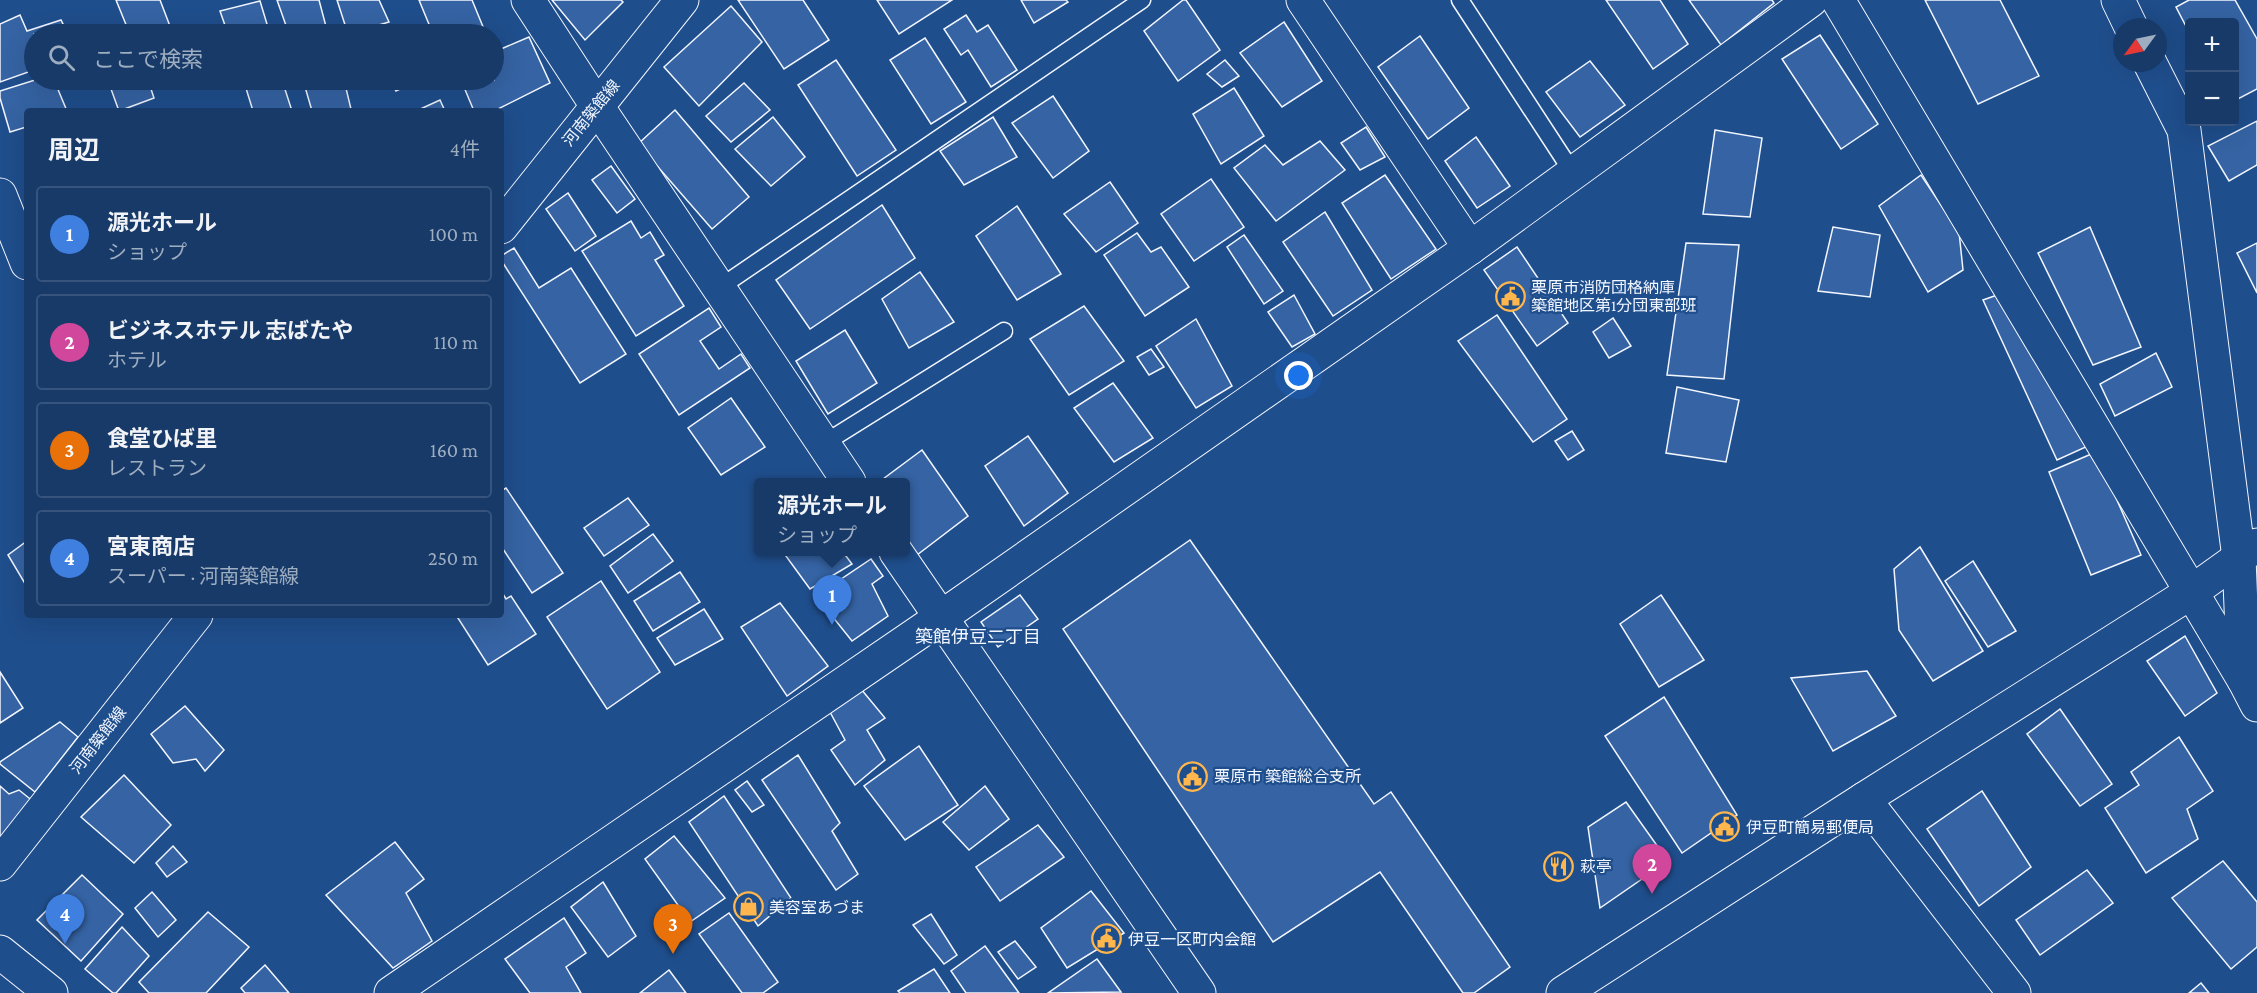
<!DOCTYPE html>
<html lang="ja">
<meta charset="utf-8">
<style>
:root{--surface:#173a69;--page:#20416f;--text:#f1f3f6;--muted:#9eadc0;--line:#36547d;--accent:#bca0f2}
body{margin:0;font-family:"Crimson Pro","Noto Sans JP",serif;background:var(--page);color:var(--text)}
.controls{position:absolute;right:18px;top:18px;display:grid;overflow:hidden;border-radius:6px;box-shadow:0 6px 24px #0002}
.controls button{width:54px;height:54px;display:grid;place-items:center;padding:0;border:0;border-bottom:2px solid var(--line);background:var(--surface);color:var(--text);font:30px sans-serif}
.compass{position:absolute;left:2113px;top:18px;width:54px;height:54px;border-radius:50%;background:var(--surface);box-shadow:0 6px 24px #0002;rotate:237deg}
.you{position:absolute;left:1299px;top:376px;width:21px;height:21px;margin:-15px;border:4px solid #fff;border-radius:50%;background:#1a73e8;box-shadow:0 0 0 9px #1a73e833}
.badge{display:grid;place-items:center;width:39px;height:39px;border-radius:50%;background:var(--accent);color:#fff;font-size:20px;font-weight:700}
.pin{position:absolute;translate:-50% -50px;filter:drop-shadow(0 2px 3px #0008)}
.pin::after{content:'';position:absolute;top:32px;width:21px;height:18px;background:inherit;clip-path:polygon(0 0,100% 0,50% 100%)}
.popup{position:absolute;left:754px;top:478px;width:156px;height:78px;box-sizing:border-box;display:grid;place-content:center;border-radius:6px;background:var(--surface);filter:drop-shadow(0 2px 4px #0005);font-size:20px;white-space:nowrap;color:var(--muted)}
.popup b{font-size:22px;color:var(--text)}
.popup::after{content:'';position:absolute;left:50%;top:100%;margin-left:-12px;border:12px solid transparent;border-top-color:var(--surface)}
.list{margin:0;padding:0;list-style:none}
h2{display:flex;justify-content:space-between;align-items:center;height:78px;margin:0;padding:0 24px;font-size:26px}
h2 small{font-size:20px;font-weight:400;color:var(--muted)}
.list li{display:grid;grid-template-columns:39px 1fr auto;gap:18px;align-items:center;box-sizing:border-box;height:96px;margin:0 12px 12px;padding:0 12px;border:2px solid var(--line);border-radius:6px}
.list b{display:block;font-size:22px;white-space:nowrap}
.list p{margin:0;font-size:20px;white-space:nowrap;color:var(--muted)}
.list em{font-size:20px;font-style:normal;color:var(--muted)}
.icon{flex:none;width:33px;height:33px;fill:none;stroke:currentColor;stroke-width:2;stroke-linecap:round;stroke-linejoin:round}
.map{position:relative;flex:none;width:2257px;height:993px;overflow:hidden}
.search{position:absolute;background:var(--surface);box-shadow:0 6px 24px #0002;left:24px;top:24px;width:480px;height:66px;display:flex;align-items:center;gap:15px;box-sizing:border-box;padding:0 21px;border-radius:33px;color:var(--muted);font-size:22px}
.panel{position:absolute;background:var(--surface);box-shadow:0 6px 24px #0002;left:24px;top:108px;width:480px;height:510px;border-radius:6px}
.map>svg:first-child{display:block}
</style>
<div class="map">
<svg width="2257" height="993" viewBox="0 0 2257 993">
<rect width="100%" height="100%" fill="#1f4e8c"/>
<g fill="#3563a3" stroke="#f2f6ff" stroke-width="1.5">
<path d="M116,0h44l13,34h-55l-1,-3 10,-4z"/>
<path d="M277,0h42l9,34h-39z"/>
<path d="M337,0h42l10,22 -41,12z"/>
<path d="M419,0h53l14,34h-53z"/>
<path d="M552,0h69l2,2 -38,38z"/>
<path d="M738,0h65l26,40 -45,29z"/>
<path d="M877,0h75l-53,34z"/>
<path d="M1021,0h45l2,2 -34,21z"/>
<path d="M1183,0h3l34,50 -42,31 -34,-50z"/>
<path d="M1606,0h54l28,44 -35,25z"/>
<path d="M1689,0h83l2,3 -53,42z"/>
<path d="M1925,0h75l39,76 -61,28z"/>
<path d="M2189,0h46l22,39v50l-23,12v-79h-44v12l-14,-27z"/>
<path d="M260,1l10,33h-42l-8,-23z"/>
<path d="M731,6l31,36 -63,64 -35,-39z"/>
<path d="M20,15l7,16 34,-11 7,14h-34v36l-34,12v-58z"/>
<path d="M966,15l11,17 11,-7 29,45 -26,17 -23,-37 -7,5 -17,-26z"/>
<path d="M1284,22l38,59 -40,26 -42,-54z"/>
<path d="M1820,35l58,89 -37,25 -59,-90z"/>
<path d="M1420,36l49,72 -41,31 -50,-72z"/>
<path d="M529,37l21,46 -56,28h-20l-13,-31h33v-28z"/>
<path d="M925,38l41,64 -35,22 -41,-64z"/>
<path d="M836,60l60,90 -39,26 -59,-91z"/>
<path d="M1225,60l14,16 -17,11 -15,-13z"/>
<path d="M1590,61l35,44 -45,32 -34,-45z"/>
<path d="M35,80h19l13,31h-40v17l-1,-1 -16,5 -10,-34v-7z"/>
<path d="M136,80h12l6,18 -35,13 -8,-22z"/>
<path d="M265,80h17l10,31h-39l-8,-26z"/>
<path d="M303,80h41l7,29 -39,2z"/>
<path d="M389,80h30l-23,11z"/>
<path d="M744,83l26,27 -39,32 -25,-26z"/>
<path d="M1234,88l30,48 -43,28 -28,-50z"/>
<path d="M1053,96l36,55 -36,27 -41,-55z"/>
<path d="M440,100l5,11h-29z"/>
<path d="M675,110l74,87 -37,32 -74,-85z"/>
<path d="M773,117l32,40 -34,29 -36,-37z"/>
<path d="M993,117l24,40 -53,28 -24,-34z"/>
<path d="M2257,121v44l-28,16 -21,-35z"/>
<path d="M1366,127l19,30 -25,13 -19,-27z"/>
<path d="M1715,130l47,8 -12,79 -47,-3z"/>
<path d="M1476,137l34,49 -33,22 -32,-47z"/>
<path d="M1320,141l25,29 -69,51 -42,-53 31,-23 18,20z"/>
<path d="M611,166l24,33 -18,14 -25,-33z"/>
<path d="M1385,175l51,74 -45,30 -49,-76z"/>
<path d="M1921,175l38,57 4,38 -35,22 -49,-86z"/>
<path d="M1211,179l33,48 -50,34 -33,-47z"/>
<path d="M1110,182l28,41 -42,29 -32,-38z"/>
<path d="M568,193l28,43 -21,15 -29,-42z"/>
<path d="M882,205l33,53 -105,71 -34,-49z"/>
<path d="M1017,206l44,68 -44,26 -41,-64z"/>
<path d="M1325,212l47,78 -39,26 -50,-74z"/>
<path d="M631,221l10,17 9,-6 14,23 -9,5 29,46 -48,30 -54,-85z"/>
<path d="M1833,227l47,8 -10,62 -52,-6z"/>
<path d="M2090,227l51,120 -48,18 -55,-112z"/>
<path d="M1137,233l14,19 10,-5 28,40 -44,29 -41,-61z"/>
<path d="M1244,235l39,56 -19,13 -37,-57z"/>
<path d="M1686,243l53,2 -15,134 -57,-4z"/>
<path d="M2257,243v50l-20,-40z"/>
<path d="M1517,247l51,76 -31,23 -53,-76z"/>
<path d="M514,248l25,40 32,-20 55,86 -46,29 -79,-123v-4z"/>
<path d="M920,272l34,50 -45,26 -27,-49z"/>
<path d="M2003,293l85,153 -31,14 -74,-160z"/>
<path d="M1294,295l21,39 -23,13 -24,-35z"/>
<path d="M1084,306l40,55 -55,34 -39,-56z"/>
<path d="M709,308l12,19 -21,14 19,28 22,-15 9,14 -71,47 -40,-61z"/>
<path d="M1497,315l70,104 -34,23 -75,-101z"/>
<path d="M1613,318l18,28 -22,12 -16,-26z"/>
<path d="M1196,319l36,67 -36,22 -40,-62z"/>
<path d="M845,330l32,53 -49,31 -32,-53z"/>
<path d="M1151,349l13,18 -15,8 -12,-18z"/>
<path d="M2156,353l16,34 -57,29 -15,-32z"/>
<path d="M1113,383l40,55 -39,24 -40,-54z"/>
<path d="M1677,387l62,13 -13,62 -60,-9z"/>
<path d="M731,398l34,49 -44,28 -33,-47z"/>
<path d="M1572,431l12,19 -16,10 -13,-19z"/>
<path d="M1028,436l40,57 -44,33 -39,-60z"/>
<path d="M922,450l46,66 -51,39 -11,-16v-57h-27z"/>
<path d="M2096,452l45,103 -50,20 -42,-103z"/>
<path d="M506,488l57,85 -31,20 -31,-47v-55z"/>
<path d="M628,498l21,27 -45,31 -20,-28z"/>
<path d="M653,534l20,27 -45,32 -18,-27z"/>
<path d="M1190,540l184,264 17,-12 119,175 -36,26h-11l-83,-121 -107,70 -210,-313z"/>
<path d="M27,541v46l-19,-32z"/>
<path d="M1920,547l63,104 -50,30 -34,-51 -5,-61z"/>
<path d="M783,552h60l9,12 -42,25z"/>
<path d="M871,559l12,17 -11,8 16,32 -36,25 -36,-45z"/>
<path d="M1973,561l43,70 -28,16 -43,-66z"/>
<path d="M680,572l20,30 -47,29 -19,-30z"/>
<path d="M601,581l59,91 -53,37 -60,-92z"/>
<path d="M501,591l5,8 5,-3 25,38 -48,31 -32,-50h45z"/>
<path d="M1020,595l18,24 -40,28 -17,-25z"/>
<path d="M1661,595l43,65 -45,27 -39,-63z"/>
<path d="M780,603l48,63 -41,30 -46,-69z"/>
<path d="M704,609l19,30 -48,26 -18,-27z"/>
<path d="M2185,636l32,57 -32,23 -38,-55z"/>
<path d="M1867,671l29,45 -63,35 -42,-73z"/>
<path d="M0,672l23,36 -23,15z"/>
<path d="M861,689l24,29 -18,12 18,30 -30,25 -24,-35 14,-10 -15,-28z"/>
<path d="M1664,697l73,118 -55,38 -77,-117z"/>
<path d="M185,706l39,44 -19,21 -9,-12 -23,4 -22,-29z"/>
<path d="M2060,709l52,75 -32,22 -53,-72z"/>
<path d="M60,722l18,15 -43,55 -35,-28v-2z"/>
<path d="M2179,737l34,54 -26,18 11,30 -52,34 -41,-65 34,-23 -8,-13z"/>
<path d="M919,746l39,59 -53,35 -41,-54z"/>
<path d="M798,755l42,68 -8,8 26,43 -22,16 -74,-110z"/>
<path d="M124,775l47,50 -37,38 -53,-46z"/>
<path d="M747,781l17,24 -12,7 -17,-22z"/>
<path d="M0,786l9,8 10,-4 15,12 -34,41z"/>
<path d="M985,786l24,33 -40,31 -26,-28z"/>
<path d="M1982,791l49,76 -52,39 -52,-77z"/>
<path d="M724,796l67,102 -33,28 -69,-104z"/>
<path d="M1626,802l42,59 -68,47 -12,-81z"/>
<path d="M1038,825l26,32 -64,44 -24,-34z"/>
<path d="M674,836l51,62 -35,24 -45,-63z"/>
<path d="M395,842l29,37 -18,14 26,48 -39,27 -67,-73z"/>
<path d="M173,846l14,16 -20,15 -11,-14z"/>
<path d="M2223,861l34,41v45l-26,22 -59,-71z"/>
<path d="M2087,870l26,33 -73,52 -24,-35z"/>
<path d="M82,875l41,39 -42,47 -44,-41z"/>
<path d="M603,882l33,54 -28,21 -37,-50z"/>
<path d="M1091,891l33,42 -57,35 -26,-40z"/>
<path d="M152,892l24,28 -18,17 -23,-29z"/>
<path d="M208,912l41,35 -43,46h-57l-10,-11z"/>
<path d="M729,913l49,69 -15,11h-21l-43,-59z"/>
<path d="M931,914l26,41 -13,9 -31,-39z"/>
<path d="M564,918l22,35 -20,14 15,26h-51l-25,-34z"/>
<path d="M122,927l27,29 -33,37h-3l-28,-24z"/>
<path d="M1015,941l21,26 -18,12 -20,-27z"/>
<path d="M985,946l34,47h-53l-15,-22z"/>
<path d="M1097,959l24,33 -73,1z"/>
<path d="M265,965l24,28h-44l-4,-5z"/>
<path d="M934,969l16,24h-50l-2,-2z"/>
<path d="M669,970l17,23h-46z"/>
<path d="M2201,983l8,10h-20z"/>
</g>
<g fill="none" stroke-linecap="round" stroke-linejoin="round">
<defs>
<g id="lane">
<path d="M1460,0l113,173"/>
<path d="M719,288l423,-288"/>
<path d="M823,444l181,-113"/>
</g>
<g id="street">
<path d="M528,0l69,106 252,376"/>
<path d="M1303,0l167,248"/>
<path d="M1838,0l406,680"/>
<path d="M2118,0l13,27"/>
<path d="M2150,63l34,67 55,428 5,122 13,25"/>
<path d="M0,195l27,68"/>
<path d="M896,552l303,441"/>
<path d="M1864,799l150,194"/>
<path d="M391,993l549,-375 530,-370 341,-248"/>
</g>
<g id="secondary">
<path d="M0,952l51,41"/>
<path d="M1563,993l301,-194 326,-206 67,-48"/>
</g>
<g id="primary">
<path d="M501,227l181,-227"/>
<path d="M0,864l196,-249"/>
</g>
</defs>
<use href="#lane" stroke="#f2f6ff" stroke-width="19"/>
<use href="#street" stroke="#f2f6ff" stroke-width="35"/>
<use href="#secondary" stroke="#f2f6ff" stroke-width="35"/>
<use href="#primary" stroke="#f2f6ff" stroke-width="35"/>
<use href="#lane" stroke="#1f4e8c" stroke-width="16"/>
<use href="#street" stroke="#1f4e8c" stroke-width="33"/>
<use href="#secondary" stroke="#1f4e8c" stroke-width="33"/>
<use href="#primary" stroke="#1f4e8c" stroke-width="33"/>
</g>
<defs>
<symbol id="civic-ring" viewBox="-11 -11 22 22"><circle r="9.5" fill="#1f4e8c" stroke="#ffb74d" stroke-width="1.5"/><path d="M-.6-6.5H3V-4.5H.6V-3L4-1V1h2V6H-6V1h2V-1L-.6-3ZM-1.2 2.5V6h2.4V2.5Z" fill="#ffb74d"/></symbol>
<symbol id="restaurant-ring" viewBox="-11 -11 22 22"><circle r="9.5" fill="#1f4e8c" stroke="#ffb74d" stroke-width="1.5"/><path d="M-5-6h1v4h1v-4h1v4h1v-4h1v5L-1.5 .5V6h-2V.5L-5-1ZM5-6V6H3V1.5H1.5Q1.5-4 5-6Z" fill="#ffb74d"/></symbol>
<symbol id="shop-ring" viewBox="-11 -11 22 22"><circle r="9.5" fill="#1f4e8c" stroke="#ffb74d" stroke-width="1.5"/><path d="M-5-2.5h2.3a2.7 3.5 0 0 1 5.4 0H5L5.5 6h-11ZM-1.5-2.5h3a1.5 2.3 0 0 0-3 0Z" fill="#ffb74d"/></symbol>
</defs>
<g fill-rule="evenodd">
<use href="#civic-ring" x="1494" y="280" width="33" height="33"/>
<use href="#civic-ring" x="1176" y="760" width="33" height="33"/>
<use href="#civic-ring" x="1708" y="810" width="33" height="33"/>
<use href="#restaurant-ring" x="1542" y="850" width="33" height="33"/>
<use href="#shop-ring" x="732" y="890" width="33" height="33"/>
<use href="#civic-ring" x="1090" y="922" width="33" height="33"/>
</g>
<g text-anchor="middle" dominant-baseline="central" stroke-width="4.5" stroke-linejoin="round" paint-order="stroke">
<g font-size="16" fill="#f2f6ff" stroke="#1f4e8c">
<text transform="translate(591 113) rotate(-51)">河南築館線</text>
<text transform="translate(98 740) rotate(-52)">河南築館線</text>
</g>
<g font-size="16" fill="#f2f6ff" stroke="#1f4e8c" text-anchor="start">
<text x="1531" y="287">栗原市消防団格納庫<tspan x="1531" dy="18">築館地区第1分団東部班</tspan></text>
<text x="1214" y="776">栗原市 築館総合支所</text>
<text x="1746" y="827">伊豆町簡易郵便局</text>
<text x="1580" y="866">萩亭</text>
<text x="769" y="907">美容室あづま</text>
<text x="1128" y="939">伊豆一区町内会館</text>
</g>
<g font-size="18" fill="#f2f6ff" stroke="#1f4e8c">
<text x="978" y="637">築館伊豆二丁目</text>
</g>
</g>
</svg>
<div class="controls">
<button>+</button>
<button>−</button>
</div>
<svg class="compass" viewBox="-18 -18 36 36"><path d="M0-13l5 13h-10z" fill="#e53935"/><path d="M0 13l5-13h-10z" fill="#9eadc0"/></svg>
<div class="you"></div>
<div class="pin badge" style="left:832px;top:625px;background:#3f7fe0">1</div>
<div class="popup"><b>源光ホール</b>ショップ</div>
<div class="pin badge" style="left:1652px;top:894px;background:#d1479c">2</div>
<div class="pin badge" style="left:673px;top:954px;background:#e8710a">3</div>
<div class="pin badge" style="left:65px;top:944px;background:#3f7fe0">4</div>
<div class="search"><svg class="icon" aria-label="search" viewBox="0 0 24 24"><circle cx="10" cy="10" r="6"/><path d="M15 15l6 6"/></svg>ここで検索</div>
<section class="panel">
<h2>周辺<small>4件</small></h2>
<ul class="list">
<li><span class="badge" style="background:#3f7fe0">1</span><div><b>源光ホール</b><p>ショップ</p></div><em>100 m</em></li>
<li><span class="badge" style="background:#d1479c">2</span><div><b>ビジネスホテル 志ばたや</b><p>ホテル</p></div><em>110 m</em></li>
<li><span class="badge" style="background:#e8710a">3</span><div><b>食堂ひば里</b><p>レストラン</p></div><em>160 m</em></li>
<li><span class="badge" style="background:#3f7fe0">4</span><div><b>宮東商店</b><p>スーパー · 河南築館線</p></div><em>250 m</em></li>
</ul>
</section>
</div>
